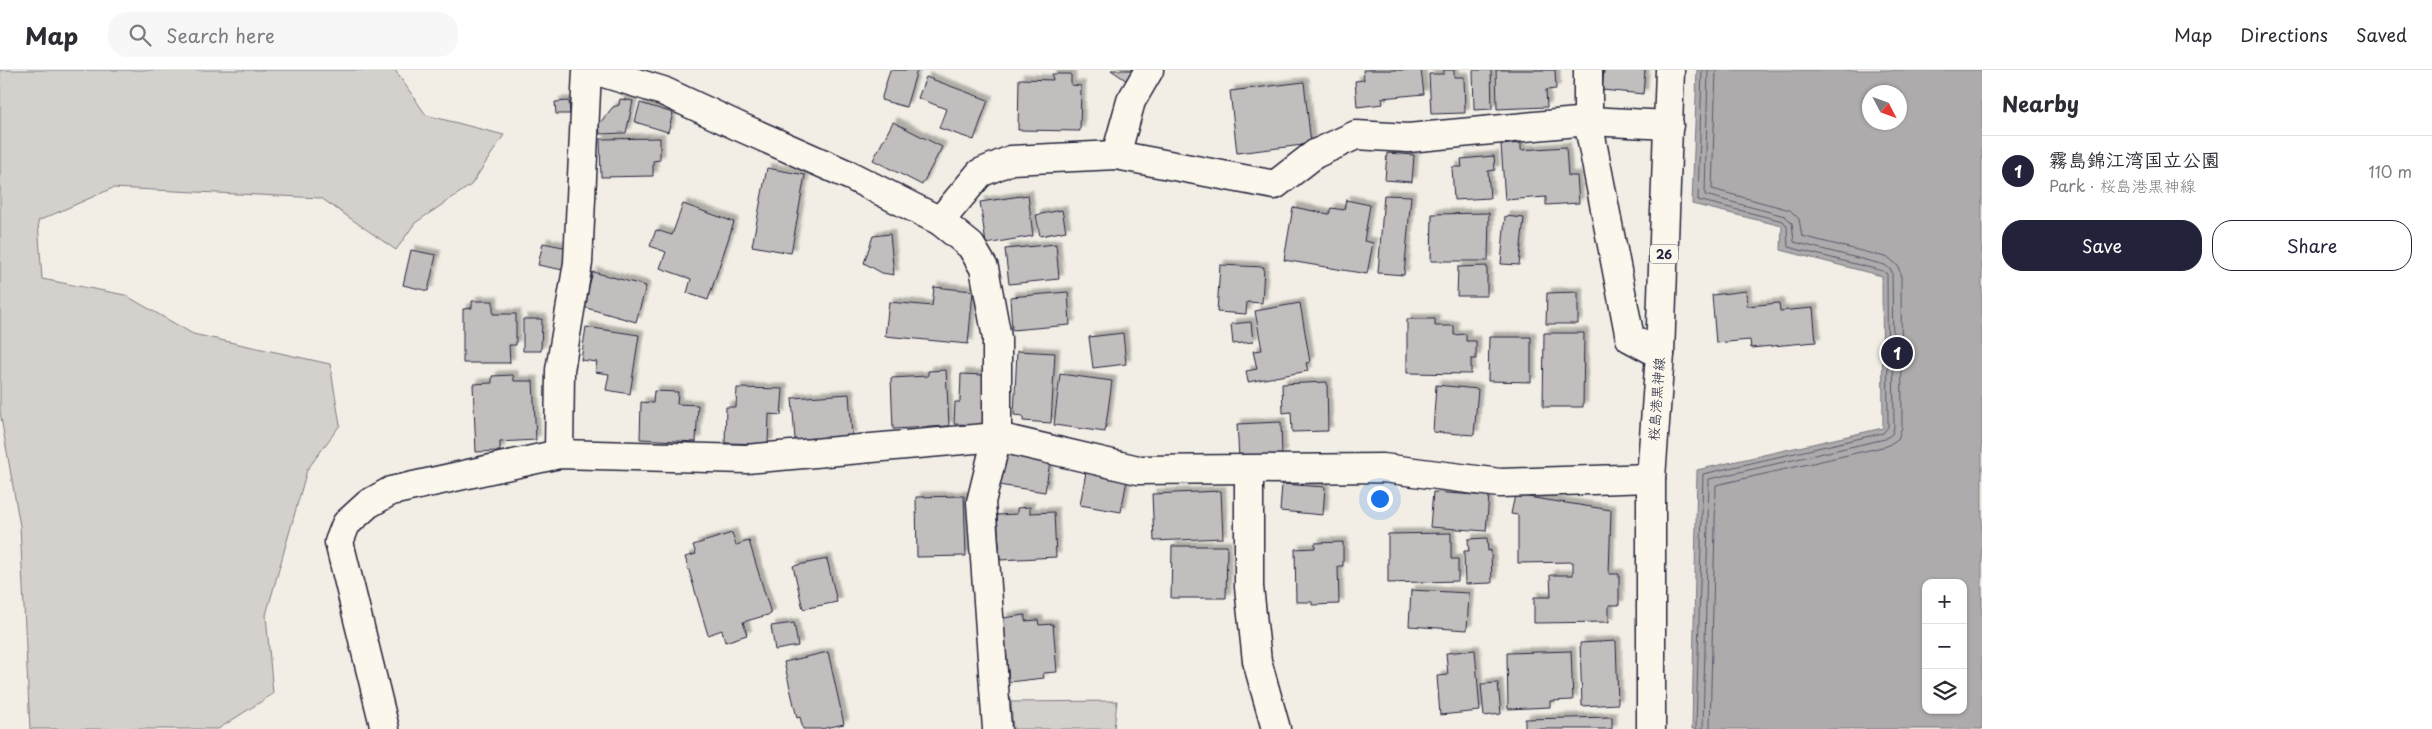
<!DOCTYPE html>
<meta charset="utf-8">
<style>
:root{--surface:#fff;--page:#f7f7f7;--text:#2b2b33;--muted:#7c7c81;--line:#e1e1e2;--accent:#22223b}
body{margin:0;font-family:"Playpen Sans","Klee One",sans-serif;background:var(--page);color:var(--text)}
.controls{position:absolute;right:15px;bottom:15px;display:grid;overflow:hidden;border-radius:10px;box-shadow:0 1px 4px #0004}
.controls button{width:45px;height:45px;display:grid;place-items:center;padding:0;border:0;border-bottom:1px solid var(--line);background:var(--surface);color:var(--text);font:25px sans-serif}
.compass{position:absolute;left:1862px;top:15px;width:45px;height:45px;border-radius:50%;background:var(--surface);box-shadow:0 1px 4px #0004;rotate:131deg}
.you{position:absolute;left:1379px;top:428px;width:18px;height:18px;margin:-12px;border:4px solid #fff;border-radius:50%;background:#1a73e8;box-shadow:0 0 0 8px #1a73e833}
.badge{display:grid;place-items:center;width:32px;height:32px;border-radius:50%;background:var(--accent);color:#fff;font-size:16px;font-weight:700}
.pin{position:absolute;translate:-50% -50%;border:2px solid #fff;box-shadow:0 1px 5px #0006}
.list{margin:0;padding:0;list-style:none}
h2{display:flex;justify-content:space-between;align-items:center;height:65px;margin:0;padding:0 20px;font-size:21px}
h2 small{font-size:16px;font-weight:400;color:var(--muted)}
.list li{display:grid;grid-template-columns:32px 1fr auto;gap:15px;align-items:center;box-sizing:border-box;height:70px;padding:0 20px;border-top:1px solid var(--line)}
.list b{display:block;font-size:19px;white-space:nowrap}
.list p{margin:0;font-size:16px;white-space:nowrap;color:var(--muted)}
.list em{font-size:16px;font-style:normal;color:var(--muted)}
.actions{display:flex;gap:10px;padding:15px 20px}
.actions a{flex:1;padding:11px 0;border:1px solid var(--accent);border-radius:20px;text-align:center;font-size:18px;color:var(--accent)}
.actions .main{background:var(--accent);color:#fff}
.icon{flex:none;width:28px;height:28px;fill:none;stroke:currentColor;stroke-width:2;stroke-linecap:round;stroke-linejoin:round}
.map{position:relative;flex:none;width:1982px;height:659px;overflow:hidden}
header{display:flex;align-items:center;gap:30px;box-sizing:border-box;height:70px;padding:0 25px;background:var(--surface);border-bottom:1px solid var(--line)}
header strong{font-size:24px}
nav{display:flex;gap:28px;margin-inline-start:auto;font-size:18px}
.search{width:350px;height:45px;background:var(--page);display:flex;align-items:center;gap:12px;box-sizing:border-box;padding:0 18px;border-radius:20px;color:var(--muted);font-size:19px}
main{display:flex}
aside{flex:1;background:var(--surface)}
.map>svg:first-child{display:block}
</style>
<header>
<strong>Map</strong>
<div class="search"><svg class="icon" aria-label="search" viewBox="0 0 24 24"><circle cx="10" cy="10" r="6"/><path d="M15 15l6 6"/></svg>Search here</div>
<nav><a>Map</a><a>Directions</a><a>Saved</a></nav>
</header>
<main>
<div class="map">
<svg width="1982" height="659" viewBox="0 0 1982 659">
<defs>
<filter id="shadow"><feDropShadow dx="4.5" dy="-4.5" stdDeviation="1" flood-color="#0004"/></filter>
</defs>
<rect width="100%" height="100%" fill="#f2eee5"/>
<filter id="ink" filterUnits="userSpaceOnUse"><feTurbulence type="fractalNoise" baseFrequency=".02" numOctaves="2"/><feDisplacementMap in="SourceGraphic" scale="10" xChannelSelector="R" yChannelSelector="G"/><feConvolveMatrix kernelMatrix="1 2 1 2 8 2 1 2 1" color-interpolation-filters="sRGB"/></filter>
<g filter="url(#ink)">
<g fill="#d4d1cc" stroke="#7b7a84">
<path d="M0,0h395l31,45 78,20 -33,50 -56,38 -19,27 -75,-52 -208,-10 -75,33 4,58 83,16 68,39 137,30 10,61 -33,45 -41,145 7,79 -55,35h-188l-10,-203 -20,-114z"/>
<path d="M1117,631l-3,28h-101l-2,-27z"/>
</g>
<path fill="#aeabad" stroke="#76747f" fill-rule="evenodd" d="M1697,0h285v659h-290l5,-259 186,-42 -1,-152 -101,-26 1,-24 -90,-22zM1870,22h30v30h-30zM1926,513h37v127h-37z"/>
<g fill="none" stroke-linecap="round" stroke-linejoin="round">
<g stroke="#5a5969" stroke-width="1">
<path d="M1696,659l7,-255 180,-41 5,-6 -1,-153 -4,-3 -95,-24 -1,-21 -4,-5 -85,-21 4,-130"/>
<path d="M1703,659l6,-250 176,-40 7,-5 2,-7 -2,-156 -7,-6 -91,-23 -2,-19 -7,-7 -80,-21 3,-125"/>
<path d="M1710,659l6,-244 171,-39 11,-7 4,-12 -1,-150 -3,-11 -9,-8 -87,-22 -3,-17 -9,-9 -78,-21 4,-119"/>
</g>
</g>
<g fill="#c2bebe" stroke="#22223b" filter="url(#shadow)">
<path d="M890,0h27l-11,37 -25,-7z"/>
<path d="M1111,0h23l-7,11z"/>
<path d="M1363,0h58l3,24 -42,4 1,6 -26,3 -2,-26 9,-1z"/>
<path d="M1444,0h10v7h10l1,36 -34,1 -2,-40h15z"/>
<path d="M1473,0h18l1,39 -18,1z"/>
<path d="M1496,0h59l1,19 -10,1 1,17 -50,2z"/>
<path d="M1604,0h41l-2,24 -41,-4z"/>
<path d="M1052,4h19v11l10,1 -1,45 -62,-1 1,-51 34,1z"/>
<path d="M926,7l62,23 -14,40 -35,-12 7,-19 -28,-11z"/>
<path d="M1304,12l7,62 -74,9 -7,-62z"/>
<path d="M620,29l13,2 -7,32 -26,1 -1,-10 14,-17 6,-2z"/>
<path d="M569,31l1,13h-14l-1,-12z"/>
<path d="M640,33l33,10 -5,19 -33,-10z"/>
<path d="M893,52l49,25 -20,38 -49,-25z"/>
<path d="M660,68v22l-7,1v15l-52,1 -1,-38z"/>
<path d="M1521,73v7l45,-3 2,29h9l2,27 -33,2v-8l-41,3 -4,-55z"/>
<path d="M1387,83l27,2 -2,27 -27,-2z"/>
<path d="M1494,86l1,14 -7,1 2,27 -36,2 -2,-33h10l-1,-8z"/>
<path d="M767,98l38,7 -14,78 -39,-7z"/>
<path d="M1028,125l5,41 -47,8 -6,-42z"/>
<path d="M1384,125l27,1 -7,79 -26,-2z"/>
<path d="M1346,130l24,5 -6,36 9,2 -6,31 -83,-14 9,-53 36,7 2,-6 13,2z"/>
<path d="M683,134l51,18 -26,78 -21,-7 4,-14 -31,-11 6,-16 -16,-6 6,-16 16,5z"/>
<path d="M1062,140l4,21 -26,5 -4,-21z"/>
<path d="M1489,143l-1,48h-57l1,-47z"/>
<path d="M1505,146l19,2 -5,47 -18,-1z"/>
<path d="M890,164l4,41 -12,-2 -18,-10 9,-27z"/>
<path d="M543,173l25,5 -5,22 -25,-5z"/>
<path d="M1056,174l3,35 -50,5 -4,-35z"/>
<path d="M411,180l25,5 -8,36 -25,-6z"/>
<path d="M1220,195l44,2 -2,36 -15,-1 -1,12 -29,-2z"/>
<path d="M1487,196v30h-30l1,-29z"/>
<path d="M593,202l53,14 -10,36 -53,-15z"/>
<path d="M934,217l39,4 -5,53 -83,-8 4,-34 43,4z"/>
<path d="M1746,221l1,15 32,-3 1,8 33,-3 3,34 -65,6 -1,-8 -34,3 -4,-48z"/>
<path d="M1068,222l2,33 -58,5 -2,-33z"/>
<path d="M1578,222v32h-32l1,-31z"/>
<path d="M472,231h21v13h23v31h-7l1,18h-47v-54l9,-1z"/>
<path d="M1300,233l10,59 -4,1 2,8 -60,11 -2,-11 11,-2 -4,-18 9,-1 -7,-39z"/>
<path d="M523,249h19l-1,32h-18z"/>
<path d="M1407,249h28v7h19v9l12,-1v7h10v18h-5v15l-64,-1z"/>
<path d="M1251,252l2,20 -20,2 -2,-20z"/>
<path d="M586,257l53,8 -9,59 -24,-4 3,-16 -14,-2 2,-10 -16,-2z"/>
<path d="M1123,263l3,31 -33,4 -4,-31z"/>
<path d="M1544,263h40l-1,74h-40z"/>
<path d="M1489,267h42v45l-43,-1z"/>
<path d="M1017,281l38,2 -4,70 -28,-2v-5l-9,-1z"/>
<path d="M946,300l3,56 -56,3 -2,-51 37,-2v-5z"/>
<path d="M961,304l23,1 -1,50 -29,-1 1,-22h5z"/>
<path d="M1060,304l52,7 -7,51 -51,-7z"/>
<path d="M513,305l1,6h19l3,59 -36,2v9l-24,1 -3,-68 19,-1v-7z"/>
<path d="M1327,312l1,49 -36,1 -1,-20 -8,1 -1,-29z"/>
<path d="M1436,315l42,4 -4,46 -41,-3z"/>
<path d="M737,318l46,1 -2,26 -12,-1 -1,30 -43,-1 1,-36h10z"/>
<path d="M654,321l24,1 -1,12 21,1 -2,37 -56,-3 1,-37 12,1z"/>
<path d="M849,324l3,42 -57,4 -3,-42z"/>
<path d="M1281,352l1,34 -43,2 -2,-34z"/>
<path d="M1003,384l47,8 -5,30 -47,-7z"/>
<path d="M1086,402l41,8 -6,32 -41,-7z"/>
<path d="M1282,414l43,3 -2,28 -43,-4z"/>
<path d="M1221,421l2,47 -69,3 -2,-47z"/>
<path d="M1433,422l56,4 -3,35 -56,-4z"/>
<path d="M1515,425l96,15 -2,64h10v31h-10v17l-75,1v-26h17l-1,-22h23v-13l-55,1v-48l-7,-1z"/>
<path d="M964,426l2,60 -49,1 -1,-60z"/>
<path d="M1030,437v6l24,-1 2,45 -56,3 -3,-45 20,-1v-6z"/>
<path d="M732,463l4,12 13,-4 22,73 -28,8 4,13 -22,7 -3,-12 -14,5 -23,-78 11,-3 -3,-9z"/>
<path d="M1451,463v26h7v22l-70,2v-49z"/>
<path d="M1487,468l1,13 3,-1 1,33 -27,1 -1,-33h5l-1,-12z"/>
<path d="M1343,472v24h-5l1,38 -27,1v-3h-16l-1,-53 20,-1v-5z"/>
<path d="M1172,476h55l-1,52h-55z"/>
<path d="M827,489l10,43 -34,7 -10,-43z"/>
<path d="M1411,520l58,3 -2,37 -58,-4z"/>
<path d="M1025,545v6l13,-1 1,5 14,-1 4,48 -14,1 1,5 -35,4 -6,-64z"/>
<path d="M794,553l4,23 -23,4 -4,-24z"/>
<path d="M1616,571l2,63 -36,2 -2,-63z"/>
<path d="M1475,580l5,61 -40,4 -3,-39 11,-1 -2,-22z"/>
<path d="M1571,581l2,49 -23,1v6l-42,2 -1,-56z"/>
<path d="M828,582l16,72 -23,5h-18l-3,-12 -3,1 -13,-56z"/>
<path d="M1498,613l3,31 -17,2 -3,-32z"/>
<path d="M1612,647v12h-87v-10z"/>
</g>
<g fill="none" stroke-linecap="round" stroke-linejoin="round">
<defs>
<g id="minor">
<path d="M594,0l69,21 75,35 113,50 89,45 31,25 13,22 13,70v99l-16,65 16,227"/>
<path d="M1588,0v51l42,217 30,16"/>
<path d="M1116,85l15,-54 18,-31"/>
<path d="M940,151l40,-48 31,-13 105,-5 159,30 40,-31 41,-19 52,3 180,-17 81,4"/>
<path d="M559,384l1,-84 18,-107 9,-193"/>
<path d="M1249,400v117l8,74 19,68"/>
<path d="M385,659l-46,-187 7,-18 22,-20 23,-13 168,-37 187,5 251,-22 141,33 245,-2 117,15 151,-5"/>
</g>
<path id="major" d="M1651,659v-251l9,-124 10,-284"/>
</defs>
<use href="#minor" stroke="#22223b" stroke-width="31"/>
<use href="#major" stroke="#22223b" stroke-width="31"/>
<use href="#minor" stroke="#fbf7ec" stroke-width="28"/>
<use href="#major" stroke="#fbf7ec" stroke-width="28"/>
</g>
</g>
<g text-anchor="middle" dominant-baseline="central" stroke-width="4" stroke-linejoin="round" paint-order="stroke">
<rect fill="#fbf7ec" stroke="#636270" stroke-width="1" x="1650" y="174.5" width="28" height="19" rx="4"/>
<g font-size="12" font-weight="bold" fill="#22223b">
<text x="1664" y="184">26</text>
</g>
<g font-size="14" fill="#22223b" stroke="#fbf7ec">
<text transform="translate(1656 329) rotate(-86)">桜島港黒神線</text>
</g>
</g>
</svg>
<div class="controls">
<button>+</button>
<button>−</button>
<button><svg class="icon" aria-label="layers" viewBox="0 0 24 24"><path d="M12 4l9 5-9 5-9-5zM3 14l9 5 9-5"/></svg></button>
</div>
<svg class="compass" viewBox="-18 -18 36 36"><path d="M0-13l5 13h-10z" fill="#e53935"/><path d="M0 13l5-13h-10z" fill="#7c7c81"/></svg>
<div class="you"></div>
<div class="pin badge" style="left:1897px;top:283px">1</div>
</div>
<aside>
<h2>Nearby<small></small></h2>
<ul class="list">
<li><span class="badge">1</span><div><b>霧島錦江湾国立公園</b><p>Park · 桜島港黒神線</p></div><em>110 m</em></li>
</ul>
<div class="actions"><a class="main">Save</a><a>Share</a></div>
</aside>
</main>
